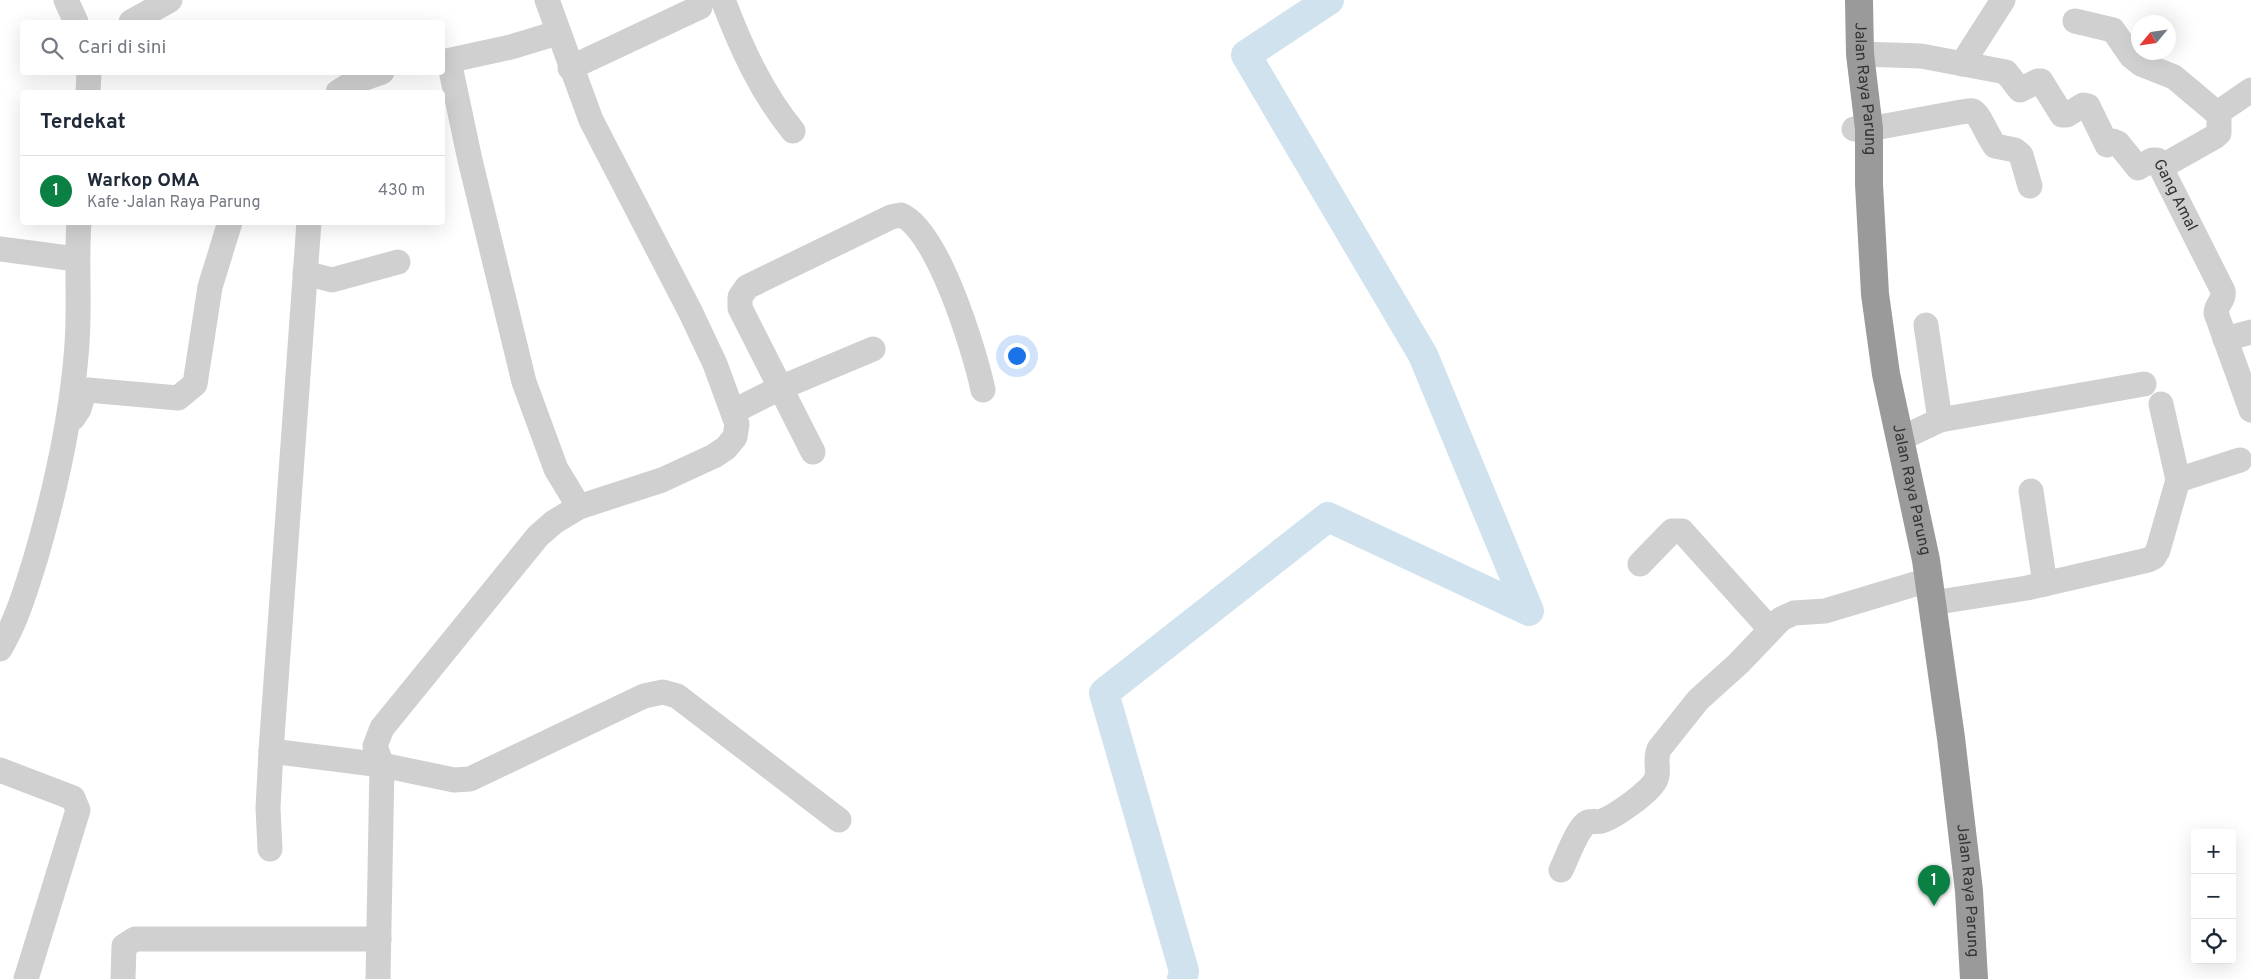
<!DOCTYPE html>
<html lang="id">
<meta charset="utf-8">
<style>
:root{--surface:#fff;--page:#f2f2f3;--text:#1f2937;--muted:#747a83;--line:#e0e1e3;--accent:#0b8043}
body{margin:0;font-family:Overpass,sans-serif;background:var(--page);color:var(--text)}
.controls{position:absolute;right:15px;bottom:15px;display:grid;overflow:hidden;border-radius:5px;box-shadow:0 5px 20px #0002}
.controls button{width:45px;height:45px;display:grid;place-items:center;padding:0;border:0;border-bottom:1px solid var(--line);background:var(--surface);color:var(--text);font:25px sans-serif}
.compass{position:absolute;left:2131px;top:15px;width:45px;height:45px;border-radius:50%;background:var(--surface);box-shadow:0 5px 20px #0002;rotate:241deg}
.you{position:absolute;left:1016px;top:355px;width:18px;height:18px;margin:-12px;border:4px solid #fff;border-radius:50%;background:#1a73e8;box-shadow:0 0 0 8px #1a73e833}
.badge{display:grid;place-items:center;width:32px;height:32px;border-radius:50%;background:var(--accent);color:#fff;font-size:16px;font-weight:700}
.pin{position:absolute;translate:-50% -41px;filter:drop-shadow(0 1px 2px #0008)}
.pin::after{content:'';position:absolute;top:26px;width:18px;height:15px;background:inherit;clip-path:polygon(0 0,100% 0,50% 100%)}
.list{margin:0;padding:0;list-style:none}
h2{display:flex;justify-content:space-between;align-items:center;height:65px;margin:0;padding:0 20px;font-size:21px}
h2 small{font-size:16px;font-weight:400;color:var(--muted)}
.list li{display:grid;grid-template-columns:32px 1fr auto;gap:15px;align-items:center;box-sizing:border-box;height:70px;padding:0 20px;border-top:1px solid var(--line)}
.list b{display:block;font-size:19px;white-space:nowrap}
.list p{margin:0;font-size:16px;white-space:nowrap;color:var(--muted)}
.list em{font-size:16px;font-style:normal;color:var(--muted)}
.icon{flex:none;width:28px;height:28px;fill:none;stroke:currentColor;stroke-width:2;stroke-linecap:round;stroke-linejoin:round}
.map{position:relative;flex:none;width:2251px;height:979px;overflow:hidden}
.search{position:absolute;background:var(--surface);box-shadow:0 5px 20px #0002;left:20px;top:20px;width:425px;height:55px;display:flex;align-items:center;gap:12px;box-sizing:border-box;padding:0 18px;border-radius:5px;color:var(--muted);font-size:19px}
.panel{position:absolute;background:var(--surface);box-shadow:0 5px 20px #0002;left:20px;top:90px;width:425px;height:135px;border-radius:5px}
.map>svg:first-child{display:block}
</style>
<div class="map">
<svg width="2251" height="979" viewBox="0 0 2251 979">
<rect width="100%" height="100%" fill="#fff"/>
<g fill="none" stroke-linecap="round" stroke-linejoin="round">
<path stroke="#cfe2ee" stroke-width="30" d="M1182,979l2,-8 -80,-278 224,-176 201,94 -106,-256 -177,-300 83,-55"/>
<g stroke="#d0d0d0" stroke-width="25">
<path d="M66,0l10,22"/>
<path d="M723,0c18,47 38,92 70,131"/>
<path d="M2075,21l38,9 18,26 10,8 33,13 44,37"/>
<path d="M131,22l39,-22"/>
<path id="s1" d="M1860,54l61,2 85,16 14,18 18,-9h3l21,34h5l16,-10 5,1 19,39 6,-4 5,2 20,25 14,-8h5l66,131c2,9 -7,13 -7,22l35,97"/>
<path d="M449,61l21,99 54,222 32,87 23,38"/>
<path d="M442,62l69,-15 46,-14"/>
<path d="M1962,64l41,-64"/>
<path d="M570,68l130,-61 -3,-7"/>
<path d="M88,92l1,-20"/>
<path d="M338,92l16,-10 28,-10"/>
<path d="M1854,129h15l92,-17c3,0 9,-2 12,-1 6,2 16,28 22,35l20,4 6,5 9,31"/>
<path d="M2161,167l55,-31 3,-3v-21l32,-22"/>
<path d="M0,249l76,10"/>
<path d="M305,273l27,7 66,-18"/>
<path d="M1926,325l14,95"/>
<path d="M2225,339l26,-7"/>
<path d="M2161,404l17,76"/>
<path d="M734,411l46,-23 93,-39"/>
<path d="M73,418l6,-9 5,-17 4,-2 90,8 17,-14 15,-97 20,-65"/>
<path d="M1900,439l40,-19 204,-36"/>
<path d="M813,452l-73,-144v-11l7,-10 144,-70 10,-2c37,15 74,137 82,175"/>
<path d="M2031,491l14,93"/>
<path d="M1640,564l32,-33h10l88,98"/>
<path d="M1932,603l95,-15 121,-28 6,-3 4,-7 20,-70 62,-20"/>
<path d="M0,649c17,-29 26,-60 36,-92 20,-69 36,-141 41,-213 3,-40 -1,-81 2,-122"/>
<path d="M271,751l111,14 -7,-19 7,-18 156,-192 16,-14 25,-15 83,-27 52,-24 12,-8 9,-11 2,-13 -22,-60 -25,-53 -99,-191 -44,-120"/>
<path d="M0,770l73,28 5,12 -52,169"/>
<path d="M270,849l-2,-41 3,-57 38,-529"/>
<path d="M1561,870c7,-14 13,-34 23,-45 5,-6 12,-2 18,-4 12,-4 50,-30 54,-42 4,-8 -2,-18 3,-30l39,-49 41,-37 42,-44 13,-6 31,-2 90,-27"/>
<path d="M123,979l1,-33 11,-7h244"/>
<path d="M378,979l4,-214 72,15 16,-1 174,-83 19,-4 14,4 162,124"/>
</g>
<path stroke="#9a9a9a" stroke-width="28" id="s2" d="M1859,0l1,54 9,75v55l6,110 11,80 40,186 25,178 18,153 5,88"/>
</g>
<g text-anchor="middle" dominant-baseline="central" stroke-width="5" stroke-linejoin="round" paint-order="stroke">
<g font-size="16" fill="#333" stroke="#fff">
<text stroke="none"><textPath href="#s2" startOffset="89">Jalan Raya Parung</textPath></text>
<text stroke="none"><textPath href="#s1" startOffset="411">Gang Amal</textPath></text>
<text stroke="none"><textPath href="#s2" startOffset="494">Jalan Raya Parung</textPath></text>
<text stroke="none"><textPath href="#s2" startOffset="899">Jalan Raya Parung</textPath></text>
</g>
</g>
</svg>
<div class="controls">
<button>+</button>
<button>−</button>
<button><svg class="icon" aria-label="locate" viewBox="0 0 24 24"><circle cx="12" cy="12" r="6"/><path d="M12 2v4M12 18v4M2 12h4M18 12h4"/></svg></button>
</div>
<svg class="compass" viewBox="-18 -18 36 36"><path d="M0-13l5 13h-10z" fill="#e53935"/><path d="M0 13l5-13h-10z" fill="#747a83"/></svg>
<div class="you"></div>
<div class="pin badge" style="left:1934px;top:906px">1</div>
<div class="search"><svg class="icon" aria-label="search" viewBox="0 0 24 24"><circle cx="10" cy="10" r="6"/><path d="M15 15l6 6"/></svg>Cari di sini</div>
<section class="panel">
<h2>Terdekat<small></small></h2>
<ul class="list">
<li><span class="badge">1</span><div><b>Warkop OMA</b><p>Kafe · Jalan Raya Parung</p></div><em>430 m</em></li>
</ul>
</section>
</div>
